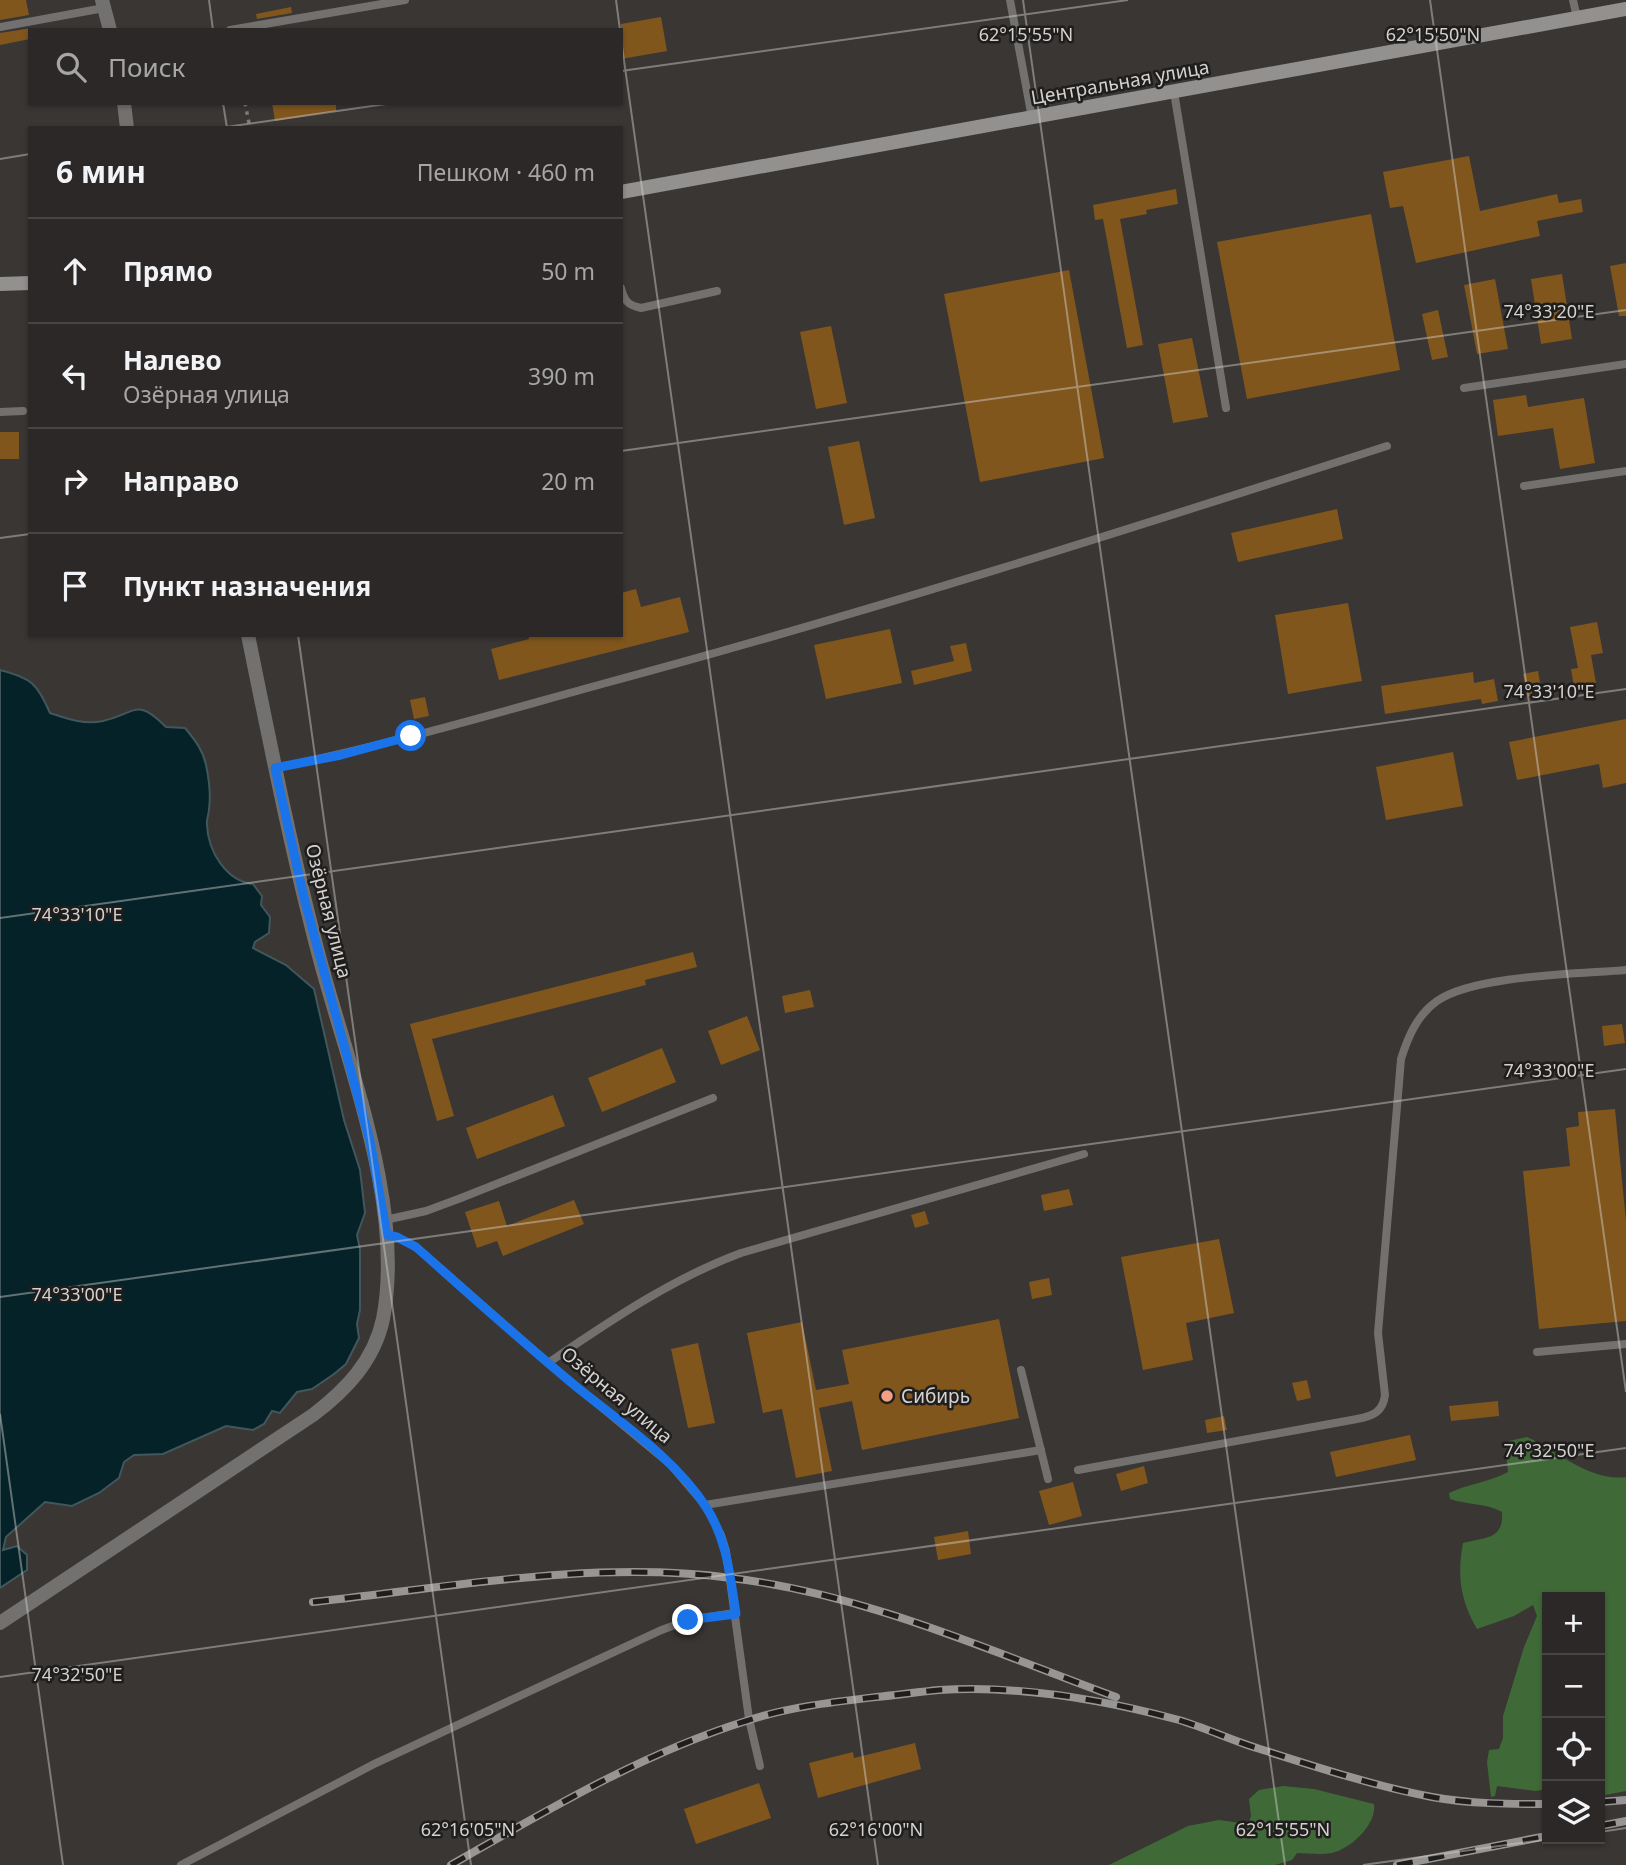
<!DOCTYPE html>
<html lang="ru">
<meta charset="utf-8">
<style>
:root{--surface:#2b2827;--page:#373433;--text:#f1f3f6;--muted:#a6a6a7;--line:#474444}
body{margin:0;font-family:"Noto Sans",sans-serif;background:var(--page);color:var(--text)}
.controls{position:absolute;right:21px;bottom:21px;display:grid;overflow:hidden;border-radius:0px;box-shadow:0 2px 5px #0004}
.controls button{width:63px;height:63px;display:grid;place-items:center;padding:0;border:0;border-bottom:2px solid var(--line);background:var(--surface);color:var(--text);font:35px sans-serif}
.stop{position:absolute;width:21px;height:21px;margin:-16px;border:5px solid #1a73e8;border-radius:50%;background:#fff}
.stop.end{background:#1a73e8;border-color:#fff;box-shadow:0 2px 7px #0008}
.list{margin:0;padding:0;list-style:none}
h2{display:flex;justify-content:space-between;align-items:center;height:91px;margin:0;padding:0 28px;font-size:30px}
h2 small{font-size:23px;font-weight:400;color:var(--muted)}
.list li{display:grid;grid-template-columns:46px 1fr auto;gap:21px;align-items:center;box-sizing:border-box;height:105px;padding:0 28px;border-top:2px solid var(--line)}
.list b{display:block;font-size:26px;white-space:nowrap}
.list p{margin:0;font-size:23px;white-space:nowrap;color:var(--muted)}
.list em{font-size:23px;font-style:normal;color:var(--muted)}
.icon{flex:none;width:38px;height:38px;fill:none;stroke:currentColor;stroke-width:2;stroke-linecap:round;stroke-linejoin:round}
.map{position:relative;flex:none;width:1626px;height:1865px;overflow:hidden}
.search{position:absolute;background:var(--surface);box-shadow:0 2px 5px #0004;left:28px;top:28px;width:595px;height:77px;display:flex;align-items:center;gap:18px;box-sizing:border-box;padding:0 24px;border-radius:0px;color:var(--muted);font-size:26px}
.panel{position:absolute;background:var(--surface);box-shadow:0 2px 5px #0004;left:28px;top:126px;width:595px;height:511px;border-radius:0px}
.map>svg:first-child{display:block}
</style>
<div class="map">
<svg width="1626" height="1865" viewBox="0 0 1626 1865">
<rect width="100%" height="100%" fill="#393634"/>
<g fill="#3f6a37">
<path d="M1527,1437c30,14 64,45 99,40v314l-26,5v-199h-53v192l-11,2 -39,-5 -2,10 -4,1 -4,-35 2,-12 10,-1 4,-11v-22l21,-69 13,-31 -4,-11 -19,11 -37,13c-17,-29 -20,-54 -14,-86 22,-6 41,-3 39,-31 -16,-9 -34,-7 -52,-13l-1,-6c19,-9 40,-11 59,-21l-2,-19 3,-12z"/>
<path d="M1283,1786l31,3 60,15c3,21 -24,45 -42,49 -11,2 -24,0 -35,0l-5,7 -17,5h-166l79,-39 31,-6 29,4 3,-8 -2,-17 10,-9z"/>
</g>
<path fill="#042228" stroke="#42575b" stroke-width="2" d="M0,670c31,8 37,13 50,43 18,6 34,12 53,8 34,-8 33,-24 63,6l19,1c10,12 18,22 21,37 3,14 5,30 3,44 0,5 -3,11 -2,16 1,26 19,56 46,59l9,12 -1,9 9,12 -1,16 -14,9 -2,6 33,17 28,24 30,131 16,50 5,43 -8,22 3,14v61l-3,14 2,14 -13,26 -12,10 -22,15 -15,3 -17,21 -8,-2 -8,13 -11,6 -27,-4 -63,28 -29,1 -10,7 -5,16 -20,15 -27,13 -27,-4 -39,35 -3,13 14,-4 10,9v15l-27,18z"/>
<g fill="#81561d">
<path d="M0,0h26l3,15 -29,5z"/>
<path d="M291,7l1,6 -35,6 -1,-5z"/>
<path d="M661,17l6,34 -46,8v-35z"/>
<path d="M32,28l-2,11 -30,6v-12z"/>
<path d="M272,103h64v8l-61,10z"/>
<path d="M1469,156l11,55 77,-17 2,9 22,-4 2,13 -46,9 3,15 -124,27 -13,-57 -13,2 -7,-36z"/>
<path d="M1176,189l2,15 -32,6 1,4 -27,5 23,126 -16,3 -24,-129 -8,1 -2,-15z"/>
<path d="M1371,214l29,156 -153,29 -30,-157z"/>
<path d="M1626,263v53h-7l-9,-50z"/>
<path d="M1069,270l35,188 -124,24 -36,-188z"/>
<path d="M1562,274l10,65 -31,5 -10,-65z"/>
<path d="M1495,279l13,70 -31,5 -13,-69z"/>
<path d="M1438,310l10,47 -16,3 -10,-46z"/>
<path d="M831,326l16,77 -31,6 -16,-77z"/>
<path d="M1192,338l16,79 -35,6 -15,-79z"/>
<path d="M1526,395l2,12 56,-9 11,65 -35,6 -7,-41 -55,8 -5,-36z"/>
<rect x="0" y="432" width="19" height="27"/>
<path d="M859,441l16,77 -31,7 -16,-78z"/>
<path d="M1337,509l6,30 -105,23 -7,-29z"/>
<path d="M636,589l5,18 39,-10 9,35 -190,48 -8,-31 38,-10 -1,-4h93v-42z"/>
<path d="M1348,603l14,78 -74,13 -13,-79z"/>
<path d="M1597,622l6,31 -12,2 5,28 -22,4 -3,-18 7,-1 -8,-41z"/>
<path d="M890,629l12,54 -76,16 -12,-54z"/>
<path d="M966,643l6,28 -58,14 -3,-14 43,-10 -4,-15z"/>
<path d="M1538,671l4,23 -14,2 -5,-22z"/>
<path d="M1473,672l1,11 20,-4 4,22 -16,3 -1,-5 -96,15 -4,-28z"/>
<path d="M425,697l4,19 -15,3 -4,-19z"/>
<path d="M1626,719v64l-23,5 -4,-24 -82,16 -8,-38z"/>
<path d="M1453,752l10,54 -77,14 -10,-53z"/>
<path d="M693,952l4,15 -52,13 1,5 -214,54 22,77 -17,5 -27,-97z"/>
<path d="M810,990l4,17 -29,6 -3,-17z"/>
<path d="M747,1016l13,34 -39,15 -13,-34z"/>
<path d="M1622,1024l3,19 -21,3 -2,-20z"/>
<path d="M662,1048l14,34 -74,30 -14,-34z"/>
<path d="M553,1095l12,31 -88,33 -11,-31z"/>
<path d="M1615,1109l11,112v100l-87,8 -16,-158 47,-5 -4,-38 13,-2 -1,-14z"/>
<path d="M1069,1189l4,16 -29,6 -3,-16z"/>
<path d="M574,1200l10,24 -81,32 -6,-15 -20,7 -12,-36 34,-11 8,25z"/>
<path d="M925,1211l4,13 -14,4 -4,-13z"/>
<path d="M1219,1239l15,74 -48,10 7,37 -50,10 -22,-113z"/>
<path d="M1049,1278l3,17 -20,4 -3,-17z"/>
<path d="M999,1319l20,99 -157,32 -10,-49 -33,7 13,63 -36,7 -14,-69 -19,4 -16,-80 55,-11 14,68 33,-6 -7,-34z"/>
<path d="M698,1343l17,80 -27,5 -17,-79z"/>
<path d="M1307,1380l4,18 -14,3 -5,-18z"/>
<path d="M1498,1401l1,15 -48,5 -2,-15z"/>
<path d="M1224,1416l3,14 -20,3 -2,-13z"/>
<path d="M1410,1435l6,25 -80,17 -6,-25z"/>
<path d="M1144,1466l4,17 -27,8 -5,-17z"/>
<path d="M1073,1482l9,34 -33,9 -10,-34z"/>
<path d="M968,1531l3,23 -33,6 -4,-23z"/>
<path d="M915,1743l6,26 -103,29 -9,-35 44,-11 1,6z"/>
<path d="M759,1783l12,35 -75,26 -12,-35z"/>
</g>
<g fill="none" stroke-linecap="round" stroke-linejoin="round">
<path stroke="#7e7b7a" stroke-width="3.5" stroke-dasharray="3.5 5" stroke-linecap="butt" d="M245,103l5,25"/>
<g stroke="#72716f" stroke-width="8">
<path d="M1010,0l22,118"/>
<path d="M1573,0l4,18"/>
<path d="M0,27l104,-19"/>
<path d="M230,30l175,-30"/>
<path d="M1174,92l52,316"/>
<path d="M621,288c3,13 7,17 20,20l76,-17"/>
<path d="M1464,388l162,-24"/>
<path d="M0,412l23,-1"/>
<path d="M1524,486l102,-15"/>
<path d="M275,768c110,-22 218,-54 327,-84 264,-71 525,-154 785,-238"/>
<path d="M385,1220l41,-9 35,-13 252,-100"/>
<path d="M387,1235l10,2 19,10 132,116 122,101 35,41 16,30 5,16 23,168 11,47"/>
<path d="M1537,1352l89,-8"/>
<path d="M548,1363c62,-42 123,-84 193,-110l343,-99"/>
<path d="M1021,1370l27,109"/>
<path d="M1078,1470l279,-51c16,-3 26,-7 28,-24l-7,-62 23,-274c7,-22 16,-44 36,-58 37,-26 142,-27 189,-31"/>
<path d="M705,1505l336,-55"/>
<path d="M181,1865l195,-102 283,-132 29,-11 47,-7"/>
</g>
<g stroke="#72716f" stroke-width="14">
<path d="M102,0l8,30"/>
<path d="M124,103l3,25"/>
<path d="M0,1623l313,-208c33,-25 61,-54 70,-96 22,-113 -35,-253 -64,-363 -28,-106 -49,-213 -71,-321"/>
</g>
<g stroke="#92918f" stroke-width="14">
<path d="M621,192l1005,-183"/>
<path d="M0,284l30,-1"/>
</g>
<defs>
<g id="rail">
<path d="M313,1602c136,-15 282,-42 418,-24 134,16 259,73 385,119"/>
<path d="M1600,1802l26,-2"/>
<path d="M1600,1826l26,-5"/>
<path d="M451,1865c95,-54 190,-111 295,-144 42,-14 87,-19 130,-24 21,-2 42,-5 63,-7 81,-5 162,9 240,30 27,8 54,21 81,29 56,18 114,37 172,48 38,7 77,7 115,7"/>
<path d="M1397,1865l150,-29"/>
</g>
</defs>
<use href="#rail" stroke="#989694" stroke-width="8"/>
<use href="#rail" stroke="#1f1e1d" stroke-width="5" stroke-dasharray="16" stroke-linecap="butt"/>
</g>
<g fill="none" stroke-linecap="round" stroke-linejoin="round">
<path stroke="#1a73e8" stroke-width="9" d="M411,736l-70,19 -66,13 29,130 66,243 17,94 10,2 19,10c52,46 104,93 157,137 44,36 102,74 133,123 21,32 24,69 30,107l-48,6"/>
</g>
<path fill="none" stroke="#d4d2d1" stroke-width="2" stroke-opacity="0.45" d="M209,0l4,30M616,0l4,30M1023,0l262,1865M1430,0l196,1392M621,39l257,1826M621,71l507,-71M223,103l4,25M219,128l174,-25M0,159l30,-5M621,451l1005,-141M0,538l30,-4M298,635l173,1230M0,918l1626,-229M0,1297l1626,-228M0,1414l63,451M0,1677l1626,-229M1600,1832l26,-4M1363,1865l187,-26"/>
<circle fill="#f39f84" stroke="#1f1e1d" stroke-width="2.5" cx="887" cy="1396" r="7"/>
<g text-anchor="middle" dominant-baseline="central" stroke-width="5" stroke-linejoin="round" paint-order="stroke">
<g font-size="19" fill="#d4d2d1" stroke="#1f1e1d">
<text transform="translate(1120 82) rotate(-10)">Центральная улица</text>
<text transform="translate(329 911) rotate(76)">Озёрная улица</text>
<text transform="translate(617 1395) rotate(40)">Озёрная улица</text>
</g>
<g font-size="19" fill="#d4d2d1" stroke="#1f1e1d" text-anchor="start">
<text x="901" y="1396">Сибирь</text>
</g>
</g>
<g font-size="18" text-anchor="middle" fill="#d4d2d1" stroke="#1f1e1d" stroke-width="5" stroke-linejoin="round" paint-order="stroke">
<text x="1026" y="41">62°15'55"N</text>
<text x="1433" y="41">62°15'50"N</text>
<text x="1549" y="318">74°33'20"E</text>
<text x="1549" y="698">74°33'10"E</text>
<text x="77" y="921">74°33'10"E</text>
<text x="1549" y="1077">74°33'00"E</text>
<text x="77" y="1301">74°33'00"E</text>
<text x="1549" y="1457">74°32'50"E</text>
<text x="77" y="1681">74°32'50"E</text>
<text x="468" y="1836">62°16'05"N</text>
<text x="876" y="1836">62°16'00"N</text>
<text x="1283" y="1836">62°15'55"N</text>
</g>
</svg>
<div class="controls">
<button>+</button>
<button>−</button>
<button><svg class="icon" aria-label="locate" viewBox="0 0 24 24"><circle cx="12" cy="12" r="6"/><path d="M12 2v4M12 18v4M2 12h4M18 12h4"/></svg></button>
<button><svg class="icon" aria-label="layers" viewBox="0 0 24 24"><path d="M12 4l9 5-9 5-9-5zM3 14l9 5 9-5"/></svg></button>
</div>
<div class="stop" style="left:411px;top:736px"></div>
<div class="stop end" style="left:688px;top:1620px"></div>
<div class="search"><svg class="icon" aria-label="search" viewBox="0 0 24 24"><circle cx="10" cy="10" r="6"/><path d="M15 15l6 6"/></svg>Поиск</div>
<section class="panel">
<h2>6 мин<small>Пешком · 460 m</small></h2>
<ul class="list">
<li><svg class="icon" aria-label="ahead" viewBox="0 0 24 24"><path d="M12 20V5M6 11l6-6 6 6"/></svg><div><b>Прямо</b></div><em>50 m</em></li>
<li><svg class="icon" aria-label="left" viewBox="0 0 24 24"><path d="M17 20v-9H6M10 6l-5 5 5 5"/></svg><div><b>Налево</b><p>Озёрная улица</p></div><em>390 m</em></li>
<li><svg class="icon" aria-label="right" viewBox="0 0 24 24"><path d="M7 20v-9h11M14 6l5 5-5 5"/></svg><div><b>Направо</b></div><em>20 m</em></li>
<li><svg class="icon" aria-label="arrive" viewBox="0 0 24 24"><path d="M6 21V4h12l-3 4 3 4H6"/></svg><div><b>Пункт назначения</b></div></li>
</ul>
</section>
</div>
